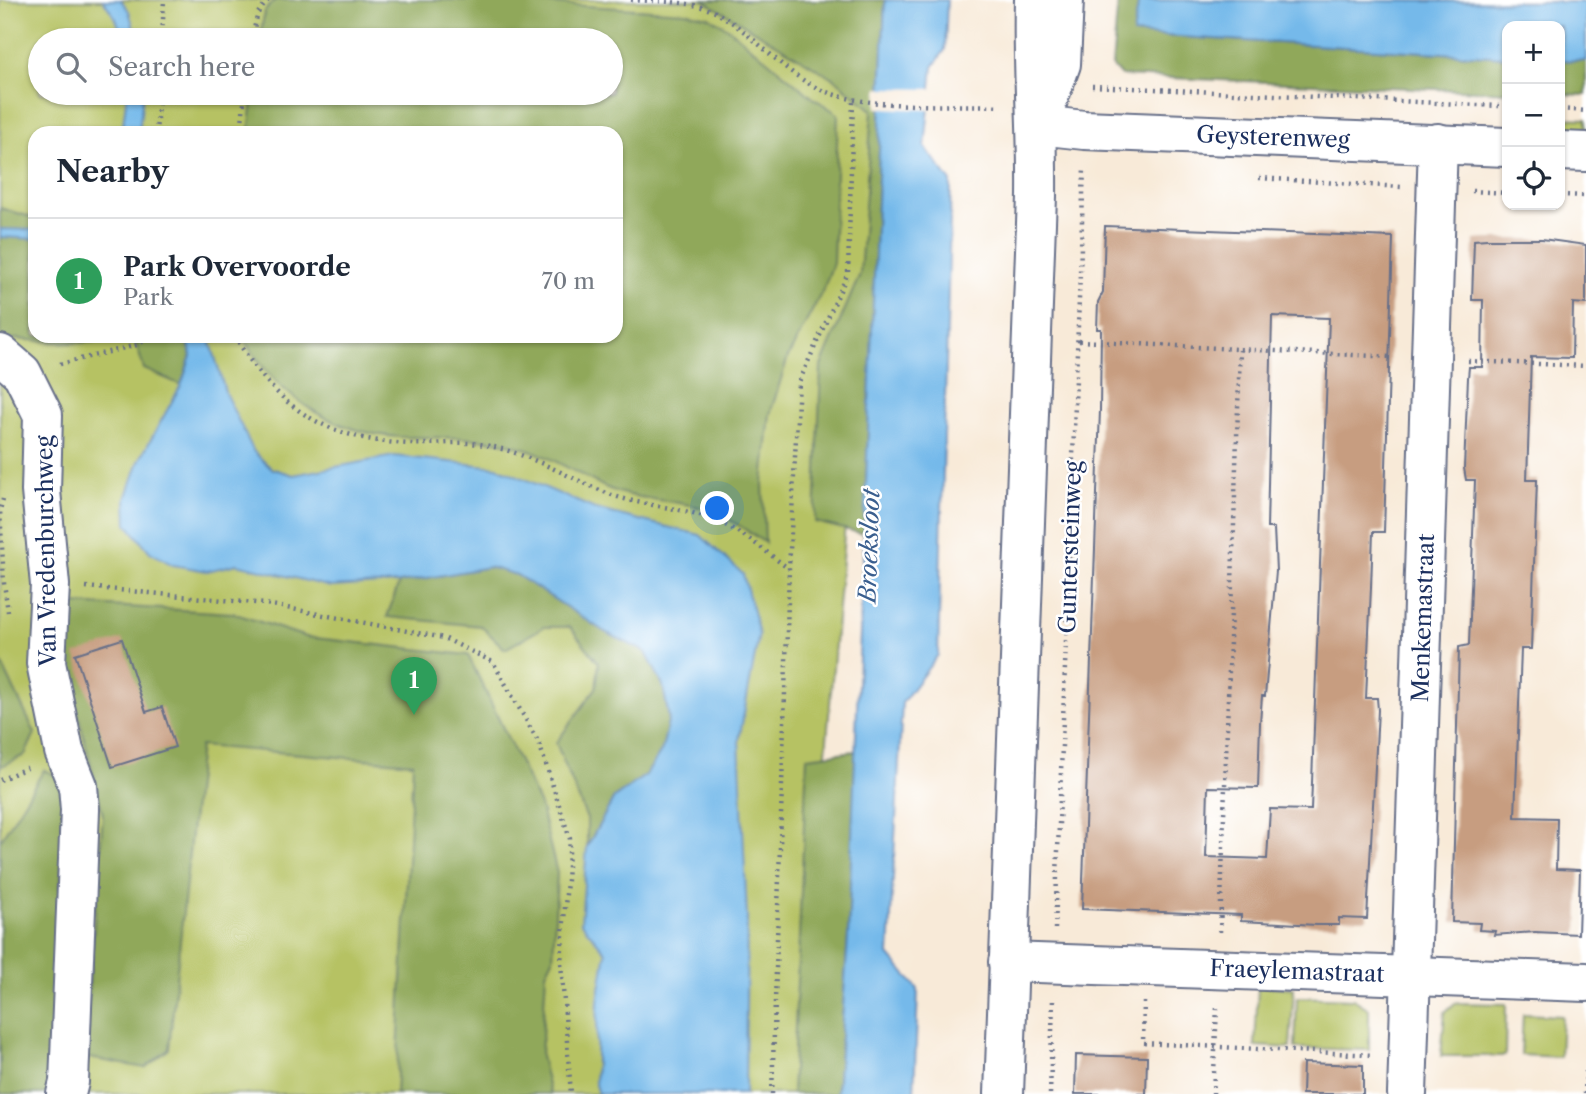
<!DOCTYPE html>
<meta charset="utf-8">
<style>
:root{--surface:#fff;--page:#f2f2f3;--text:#1f2937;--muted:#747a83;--line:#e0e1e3;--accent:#0f766e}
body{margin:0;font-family:"Libre Caslon Text",serif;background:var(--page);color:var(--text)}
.controls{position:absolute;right:21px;top:21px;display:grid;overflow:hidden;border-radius:14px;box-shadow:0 2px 5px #0004}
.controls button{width:63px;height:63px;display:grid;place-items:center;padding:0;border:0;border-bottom:2px solid var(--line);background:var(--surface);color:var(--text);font:35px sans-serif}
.you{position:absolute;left:718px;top:509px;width:24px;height:24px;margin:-18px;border:5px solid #fff;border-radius:50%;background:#1a73e8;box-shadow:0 0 0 10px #1a73e833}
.badge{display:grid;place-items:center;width:46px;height:46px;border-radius:50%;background:var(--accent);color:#fff;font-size:23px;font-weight:700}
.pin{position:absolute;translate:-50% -58px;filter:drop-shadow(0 2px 4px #0008)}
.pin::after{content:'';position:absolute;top:37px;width:24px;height:21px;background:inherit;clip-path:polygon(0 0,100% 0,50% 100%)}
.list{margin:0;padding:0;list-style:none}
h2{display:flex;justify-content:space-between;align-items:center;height:91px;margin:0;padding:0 28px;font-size:30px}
h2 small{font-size:23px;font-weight:400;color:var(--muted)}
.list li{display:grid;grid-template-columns:46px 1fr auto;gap:21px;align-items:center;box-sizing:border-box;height:126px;padding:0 28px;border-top:2px solid var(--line)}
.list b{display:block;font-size:26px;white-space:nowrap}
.list p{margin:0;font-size:23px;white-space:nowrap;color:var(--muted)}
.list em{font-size:23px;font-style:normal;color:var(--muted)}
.icon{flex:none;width:38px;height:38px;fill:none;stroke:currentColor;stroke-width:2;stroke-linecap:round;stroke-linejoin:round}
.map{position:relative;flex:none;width:1586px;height:1094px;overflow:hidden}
.search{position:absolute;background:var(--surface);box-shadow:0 2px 5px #0004;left:28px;top:28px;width:595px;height:77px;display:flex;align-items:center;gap:18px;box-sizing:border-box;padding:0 24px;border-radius:38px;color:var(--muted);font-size:26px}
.panel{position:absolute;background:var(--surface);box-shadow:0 2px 5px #0004;left:28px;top:126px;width:595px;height:217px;border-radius:21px}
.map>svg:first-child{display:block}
</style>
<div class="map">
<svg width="1586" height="1094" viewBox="0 0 1586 1094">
<rect width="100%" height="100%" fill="#fff"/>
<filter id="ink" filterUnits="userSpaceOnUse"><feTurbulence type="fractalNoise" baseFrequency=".0143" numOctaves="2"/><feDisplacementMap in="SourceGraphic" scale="14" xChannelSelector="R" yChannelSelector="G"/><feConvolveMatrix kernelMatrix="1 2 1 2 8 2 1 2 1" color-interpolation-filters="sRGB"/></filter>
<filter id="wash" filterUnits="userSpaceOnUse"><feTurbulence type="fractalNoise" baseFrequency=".00686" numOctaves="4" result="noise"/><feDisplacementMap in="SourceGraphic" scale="28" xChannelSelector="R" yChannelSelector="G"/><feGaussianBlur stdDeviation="1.57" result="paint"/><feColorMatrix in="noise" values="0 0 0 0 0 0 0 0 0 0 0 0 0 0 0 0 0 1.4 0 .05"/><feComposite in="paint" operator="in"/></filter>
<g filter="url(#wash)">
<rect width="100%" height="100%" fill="#f8ead8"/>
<g fill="#b6c264" stroke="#687861" stroke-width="2" fill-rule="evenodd">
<path d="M0,0h850l34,55 -70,841 18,198h-832zM40,40h571v53h-571zM35,133h581v203h-581z"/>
<path d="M1560,118l26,1v10l-26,-1z"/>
<path d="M1258,986l36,2 -4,60 -35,-2z"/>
<path d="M1297,997l56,2 16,10v41l-74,-2z"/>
<path d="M1455,1003l51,1 -1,52h-64l4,-44z"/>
<path d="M1523,1014l39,2 -2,41 -39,-2z"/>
</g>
<g fill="#90a85a" stroke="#566c5c" stroke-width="2">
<path d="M275,0h213l197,12 24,5 19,11 84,69 26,17 -5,149 -9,25 -36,69 -18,57 -7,69 2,60c-24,-17 -46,-32 -75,-38 -28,-6 -57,-6 -83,-17 -35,-16 -64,-38 -102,-45 -35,-7 -69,-5 -105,-6 -70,-4 -124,-42 -158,-101h374v-203h-367l5,-40h357v-53h-352l6,-29z"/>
<path d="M703,0h182l-21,534 -49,-12 6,-156 39,-92 12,-164 -36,-30z"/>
<path d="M1118,0h21l-5,34 373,23v35l-386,-16 -9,-10z"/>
<path d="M1560,60l26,1v34l-26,-1z"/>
<path d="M0,208l35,10v118h153l3,20 -10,29 -37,-16 -9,-29 -64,3 -71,-5z"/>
<path d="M489,567l28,8 88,57 41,20 17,33 6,34 -7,32 -16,24 -32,23 -27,49v-28l-31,-76 40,-55 3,-25 -29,-36h-26l-39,22 -24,-23 -94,-9 12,-34z"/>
<path d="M74,604l159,9 73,24 162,18 72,150 17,68 -4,86 -7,14 -5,83 9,38h-154l17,-331 -213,-17 -31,303 -24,19 -62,-11 20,-242 -33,-134 -4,-57z"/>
<path d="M0,660l35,73 -10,22 -25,12z"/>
<path d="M856,751l-8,185 -11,158h-45l15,-337z"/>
<path d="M44,770l21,9 -13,315h-52v-253z"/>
</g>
<g fill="#74b9ea" stroke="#4874a4" stroke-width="2">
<path d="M103,0h18l8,11 8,29h-13l-8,-21z"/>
<path d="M885,0h62l-2,50 -12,17 -8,80 26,35 -13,473 -36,48 -13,252 29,34 -4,105h-77l11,-158z"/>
<path d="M1139,0l447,2v59l-26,-1v-34h-53v31l-374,-23z"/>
<path d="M127,93h16l-4,40h-17z"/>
<path d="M0,229l35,1v9l-35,-2z"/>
<path d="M188,336h21l17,59 28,57 17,16 22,7 101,-19 103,11 98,42 105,26 43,39 16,60 -20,106 8,177 -2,177h-147l-3,-9 3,-84 8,-49 -25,-29 6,-76 27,-49 32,-23 16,-25 7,-32 -6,-33 -17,-33 -41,-20 -88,-57 -28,-8 -90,16 -68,4 -94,-23 -30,7 -34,-6 -23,-13 -23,-28 -1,-25 13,-38 42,-76 10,-29z"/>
</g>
<path fill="#f8ead8" d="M878,88l56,1 -2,21 -55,-2z"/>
<g id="blocks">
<g fill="#c79d80" fill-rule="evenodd">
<path d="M1105,226l288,11 -9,295h-11l-2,55 -5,111h11l1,12 -11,209 -28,-1v7h-22l-76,-4v-6l-159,-6 18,-499 1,-81h-4l1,-27 5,-10zM1272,316l57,2 -18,492 -41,-1 -3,50 -61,-2 2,-70 50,1 2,-65 2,-27h3l11,-125 -2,-43h-7z"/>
<path d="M1487,239h55l44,6v59l-13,-1 -1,55 -41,-1 -4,123h10l-6,169h-10l-6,168 42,1 -1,51 24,1 -2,64 -43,-2 -41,3 1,-4 -16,-1 1,-7 -28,-1 7,-275 10,-2 6,-165h-9l-2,-12 4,-90 1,-11h13l1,-67h-11l2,-60z"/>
<path d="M122,639l24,73 16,-5 13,40 -63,20 -37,-113z"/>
<path d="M1076,1055l71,2 -1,37h-71z"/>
<path d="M1303,1063l60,2v29h-61z"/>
</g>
</g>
</g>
<g filter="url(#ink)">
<use href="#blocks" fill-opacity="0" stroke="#687089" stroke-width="2"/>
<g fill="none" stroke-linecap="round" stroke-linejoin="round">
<defs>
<g id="minor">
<path d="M1042,116l19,-52 3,-64"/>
<path d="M1039,125l45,5 423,17"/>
<path d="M1560,151l26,1"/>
<path d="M0,354l22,19 21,42 -2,76 9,94 -4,78 18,88 14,35 2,24 -11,272 -3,12"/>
<path d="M1008,962l578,20"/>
<path d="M1004,1094l33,-898c1,-66 -5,-130 -3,-196"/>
<path d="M1407,1094l31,-951"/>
</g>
</defs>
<use href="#minor" stroke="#687089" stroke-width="42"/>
<g stroke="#687089" stroke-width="4.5" stroke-dasharray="2 5" stroke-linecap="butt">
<path d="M631,0c27,2 59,0 84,12 40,21 67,62 109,79 47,19 124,13 176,15"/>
<path d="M162,40l2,-40"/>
<path d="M251,40l7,-27 10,-13"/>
<path d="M1092,86l407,20"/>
<path d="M1560,109l26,2"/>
<path d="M156,133l3,-40"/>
<path d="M241,133l4,-40"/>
<path d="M1259,178l142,9"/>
<path d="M1472,191l35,2"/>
<path d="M1560,195l26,1"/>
<path d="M235,336c41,72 91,104 175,108 22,1 46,-3 69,0 45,7 81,29 123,47 35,16 76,14 112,29 28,11 51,31 75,49"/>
<path d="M1079,341l314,16"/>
<path d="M1468,361l118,5"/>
<path d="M60,364l77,-19 15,-9"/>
<path d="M3,499l-3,11 4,73 4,29"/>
<path d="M86,587l180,17 178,34 49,24 46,81 31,96 -9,123 10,132"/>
<path d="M0,780l31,-14"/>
<path d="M1055,929l29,-761"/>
<path d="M1220,932l20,-582"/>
<path d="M1144,1002l-1,41 230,12"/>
<path d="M772,1094l17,-525 10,-187 49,-109 5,-172"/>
<path d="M1050,1094l3,-94"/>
<path d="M1213,1094l4,-87"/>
<path d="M1585,1094l1,-24"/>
</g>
<use href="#minor" stroke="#fff" stroke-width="38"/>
</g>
</g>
<g text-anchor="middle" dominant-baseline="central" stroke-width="5" stroke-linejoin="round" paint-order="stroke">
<g font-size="23" fill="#1b2f5e" stroke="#fff">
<text transform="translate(1273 137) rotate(2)">Geysterenweg</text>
<text transform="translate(1070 547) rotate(-88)">Guntersteinweg</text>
<text transform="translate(46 551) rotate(-91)">Van Vredenburchweg</text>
<text transform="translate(1423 618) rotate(-88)">Menkemastraat</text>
<text transform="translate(1297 971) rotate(2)">Fraeylemastraat</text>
</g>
<g font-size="24" font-style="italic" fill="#3a5f8f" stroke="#fff">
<text transform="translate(869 546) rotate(-88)">Broeksloot</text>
</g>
</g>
</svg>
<div class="controls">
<button>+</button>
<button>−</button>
<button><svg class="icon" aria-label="locate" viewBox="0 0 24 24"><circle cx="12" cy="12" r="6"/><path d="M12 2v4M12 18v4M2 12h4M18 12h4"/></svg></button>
</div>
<div class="you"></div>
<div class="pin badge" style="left:414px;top:715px;background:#2e9e5b">1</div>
<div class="search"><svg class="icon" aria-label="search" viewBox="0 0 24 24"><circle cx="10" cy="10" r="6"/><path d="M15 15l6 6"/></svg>Search here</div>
<section class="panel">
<h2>Nearby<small></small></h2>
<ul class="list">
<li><span class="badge" style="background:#2e9e5b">1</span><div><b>Park Overvoorde</b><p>Park</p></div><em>70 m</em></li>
</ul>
</section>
</div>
